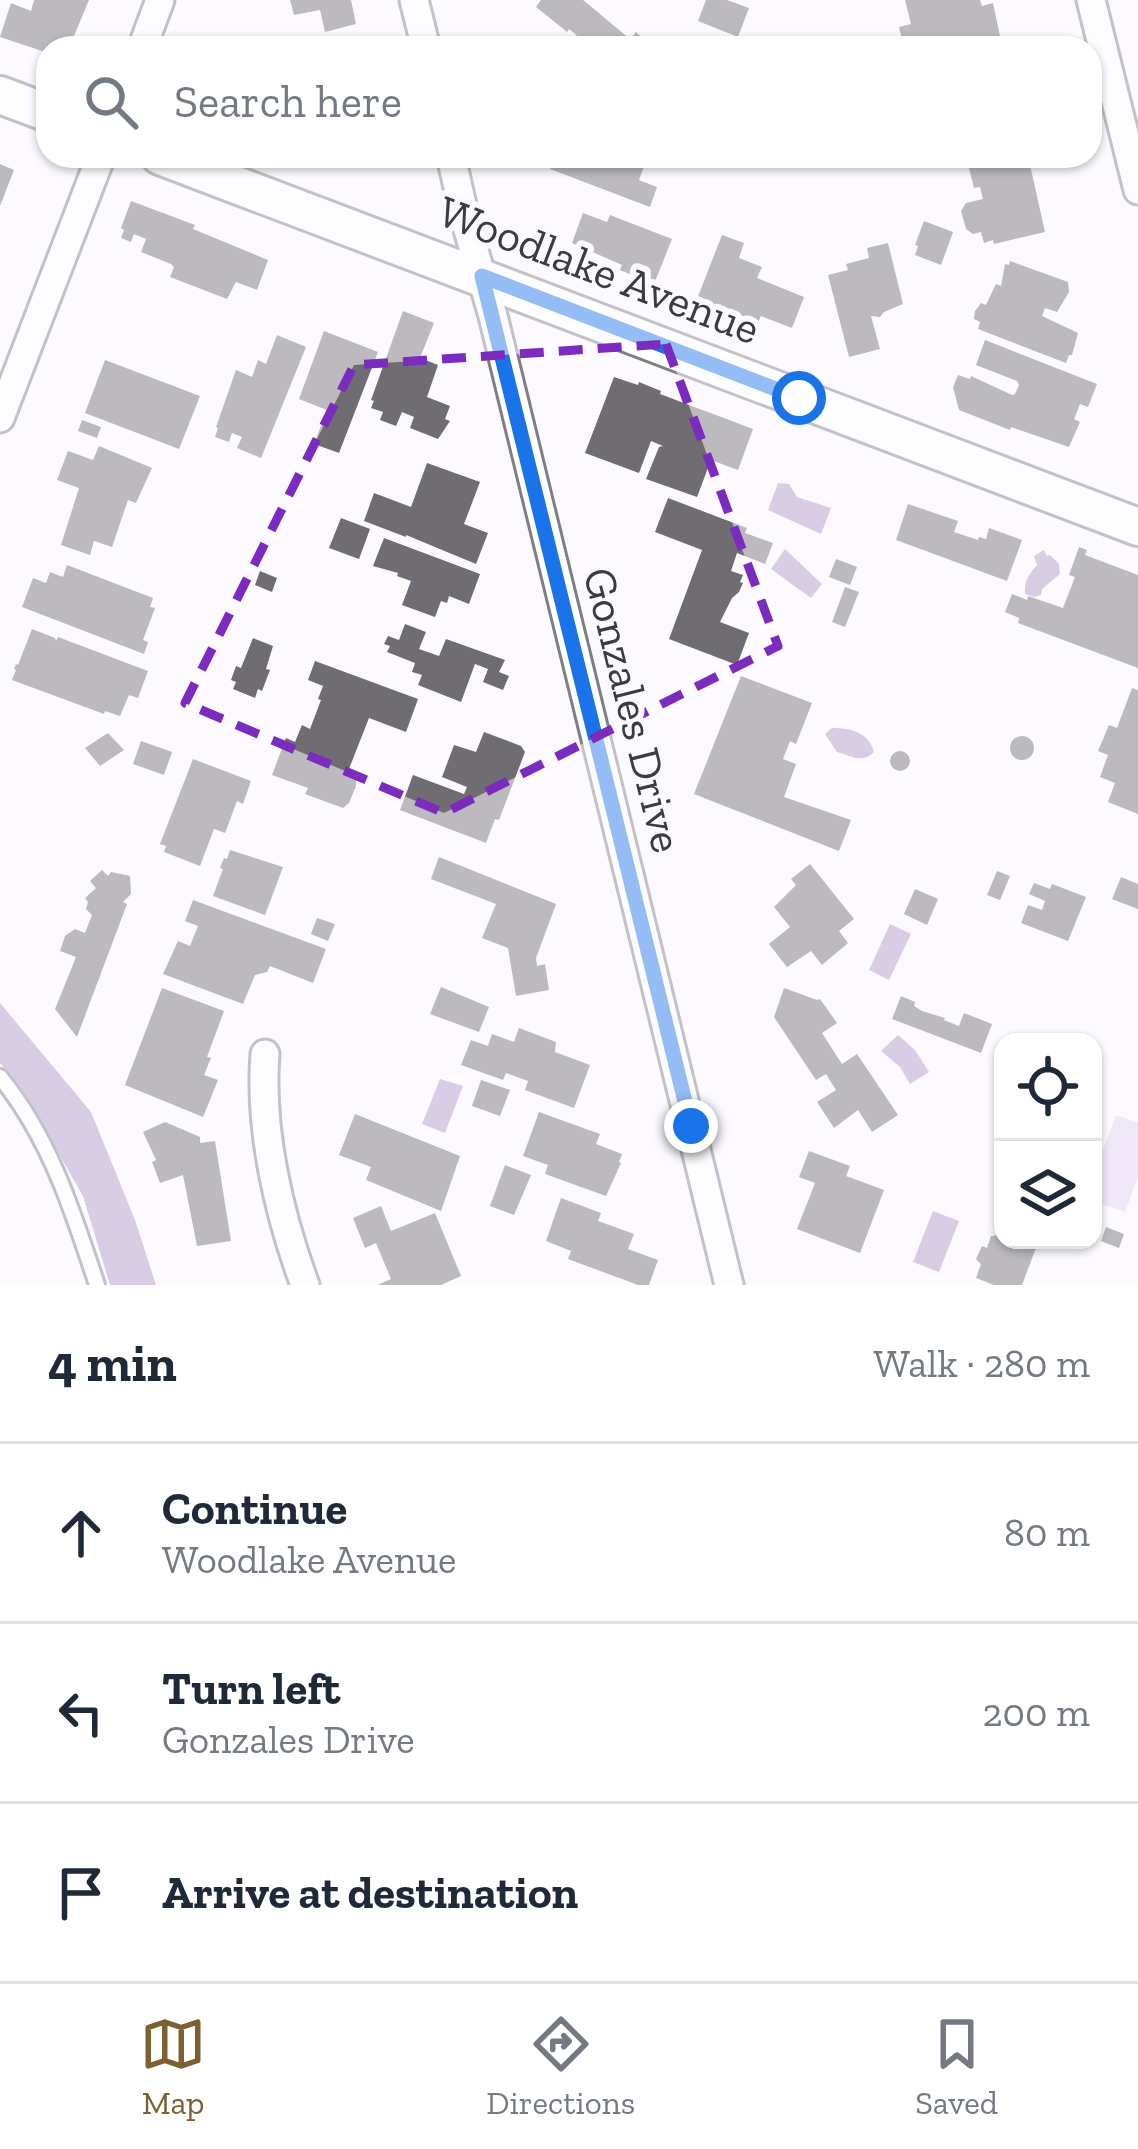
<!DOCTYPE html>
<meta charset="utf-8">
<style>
:root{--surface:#fff;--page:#f2f2f3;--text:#1f2937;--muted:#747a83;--line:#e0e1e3;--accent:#7c6032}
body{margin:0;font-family:"Zilla Slab",serif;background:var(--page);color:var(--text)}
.controls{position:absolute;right:36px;bottom:36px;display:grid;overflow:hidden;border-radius:24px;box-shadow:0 3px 9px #0004}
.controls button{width:108px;height:108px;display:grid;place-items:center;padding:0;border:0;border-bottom:3px solid var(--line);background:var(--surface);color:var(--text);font:60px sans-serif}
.stop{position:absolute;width:36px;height:36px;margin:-27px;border:9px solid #1a73e8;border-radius:50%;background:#fff}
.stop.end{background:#1a73e8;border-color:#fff;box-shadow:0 3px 12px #0008}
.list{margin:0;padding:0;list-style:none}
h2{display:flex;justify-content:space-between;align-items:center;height:156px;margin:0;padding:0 48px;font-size:51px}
h2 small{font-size:39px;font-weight:400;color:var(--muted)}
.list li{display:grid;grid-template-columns:78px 1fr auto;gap:36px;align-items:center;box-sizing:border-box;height:180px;padding:0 48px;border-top:3px solid var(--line)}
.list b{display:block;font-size:45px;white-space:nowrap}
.list p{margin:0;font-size:39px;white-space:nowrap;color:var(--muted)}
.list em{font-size:39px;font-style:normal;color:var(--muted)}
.icon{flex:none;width:66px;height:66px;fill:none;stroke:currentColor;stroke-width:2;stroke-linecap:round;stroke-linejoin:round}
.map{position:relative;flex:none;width:1138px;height:1285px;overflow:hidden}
.search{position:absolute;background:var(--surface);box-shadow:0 3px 9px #0004;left:36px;right:36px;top:36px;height:132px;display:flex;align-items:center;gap:30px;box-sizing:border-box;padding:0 42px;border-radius:36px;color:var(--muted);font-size:45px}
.sheet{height:696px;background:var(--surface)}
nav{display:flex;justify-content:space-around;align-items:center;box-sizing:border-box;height:168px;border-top:3px solid var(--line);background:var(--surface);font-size:33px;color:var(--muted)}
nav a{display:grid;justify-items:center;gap:6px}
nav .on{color:var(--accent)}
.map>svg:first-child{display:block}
</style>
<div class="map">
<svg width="1138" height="1285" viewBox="0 0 1138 1285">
<rect width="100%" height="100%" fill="#fcfaff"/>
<path fill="#e2d2f1" d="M1116,1115l22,8v54l-13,35 -32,-11v-24z"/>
<g fill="#ae97c4">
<path d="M778,483l11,1 8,13 34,11 -10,26 -53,-24z"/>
<path d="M785,549l37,35 -11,14 -40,-29z"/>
<path d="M1044,550l3,6 3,-1 9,9 1,10 -18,15 -1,6 -7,2 -9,-3c-1,-13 3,-19 12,-29l-3,-9z"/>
<path d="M832,728c18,0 37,4 42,24 -12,12 -22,4 -37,0l-12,-18z"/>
<path d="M890,924l21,10 -22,46 -20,-10z"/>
<path d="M0,1003l91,109 44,108 21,65h-46l-27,-89 -58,-101 -25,-32z"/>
<path d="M898,1035l17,15 14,22 -19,12 -10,-17 -19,-16z"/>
<path d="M440,1079l23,7 -18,47 -23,-9z"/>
<path d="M933,1211l26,10 -20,51 -26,-10z"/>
</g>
<g fill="#6f6d71">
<path d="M34,0h55l-20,48h-21v5l-48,-16 11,-34 20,8z"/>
<path d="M290,0h61l5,24 -31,8 -5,-22 -26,5z"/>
<path d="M541,0h42l47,39 6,-7 20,16h-78l-3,-3 5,-7 -11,-9 -2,3 -31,-25z"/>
<path d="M706,0h21l22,8 -11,29 -40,-16z"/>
<path d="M905,0h75l2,6 11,-3 7,33 -11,2 3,10h-88l-5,-21 12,-3z"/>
<path d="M314,156h50l-1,9 -50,-1z"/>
<path d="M554,156h94l-9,24 18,7 -7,20 -100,-38z"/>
<path d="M966,156h62l17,76 -51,12 -1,-4 -9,3 -3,-11 -8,2 -7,-5 -5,-18 5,-8 17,-4 -3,-12 -6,1z"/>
<path d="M0,164l14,6 -14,36z"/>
<path d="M131,201l64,24 -2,4 75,31 -11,30 -21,-8 -9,17 -57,-22 4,-10 -3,-3 -30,-12 5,-13 -12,-5 -3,8 -10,-4 3,-8 -3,-2z"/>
<path d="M583,213l24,9 3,-7 62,24 -18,45 -34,-14 2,-5 -50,-22z"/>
<path d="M924,221l29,11 -12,33 -26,-10 3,-9 -3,-1z"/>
<path d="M722,235l22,8 -5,15 23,9 -5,11 47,19 -12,31 -31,-12 -3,6 -61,-23z"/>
<path d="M888,243l15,61 -19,8 -4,5 -9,-1 9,33 -31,8 -21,-82 20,-5 -2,-6 23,-6 -2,-10z"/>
<path d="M1010,261l58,21 1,10 -12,20 -12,-4 -3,8 36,17 -6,22h-3l-3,8 -88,-34 2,-7 -6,-3 1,-8 6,-8 5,2 10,-21 5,2 4,-22 4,1z"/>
<path d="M403,311l31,12 -14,35 18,7 -11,32 23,9 -5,13 5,2 -12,18 -28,-11 4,-11 -12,-5 -6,14 -16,-6 3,-8 -12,-4 3,-7 -3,-1z"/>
<path d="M324,331l54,21 -39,101 -25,-9 13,-34 -28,-11z"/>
<path d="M277,335l29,12 -45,111 -24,-10 5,-11 -10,-4 -3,9 -14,-5 3,-9 -2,-1 20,-57 16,7 6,-17 8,4z"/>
<path d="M985,340l112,44 -9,23 -8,-3 -6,15 6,3 -11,25 -58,-20 -1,3 -51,-20 -6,-23 5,-12 12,4 1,-3 41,19 3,-1 4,-9 -2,-4 -41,-16z"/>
<path d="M105,360l95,36 -21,53 -94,-36z"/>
<path d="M614,377l24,8 1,-3 22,9 -1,3 93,35 -15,41 -27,-10 -14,37 -51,-18 13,-32 4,-1 -12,-5 -12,32 -54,-20z"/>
<path d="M82,420l19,7 -4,11 -19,-7z"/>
<path d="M99,446l53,22 -16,35 -8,-3 -16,47 -18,-6 -4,14 -29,-10 18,-57 -22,-8 11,-29 25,9z"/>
<path d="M427,463l53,19 -16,42 24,9 -12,31 -70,-29v2l-42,-16 10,-28 37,14z"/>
<path d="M668,498l79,30 -2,5 28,10 -8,21 -28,-11 -6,18 12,4 -3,7 3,1 -4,9 -7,6 -12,24 29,11 -12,32 -68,-26 33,-89 -47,-18z"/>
<path d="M908,504l50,17 -4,11 24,8 1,-3 7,2 3,-11 33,12 -15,41 -111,-41z"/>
<path d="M341,518l29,11 -11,30 -30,-11z"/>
<path d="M384,538l96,36 -11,30 -20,-8 -2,7 -6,-2 -6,16 -33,-12 9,-24 -14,-5 1,-3 -25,-7z"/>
<path d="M1079,547l8,3 -2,5 53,20v93l-120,-45 1,-5 -14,-6 7,-18 15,6 1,-4 35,12 12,-31 -6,-2z"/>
<path d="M836,559l21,8 -7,18 -21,-8z"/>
<path d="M67,565l86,33 -3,9 5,1 -12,32 5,2 -4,12 -122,-47 11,-29 13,5 4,-11 13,5z"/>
<path d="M260,571l17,7 -5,14 -17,-7z"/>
<path d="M845,587l14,5 -14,35 -13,-5z"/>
<path d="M405,624l21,8 -7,17 20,7 7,-17 59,21 -6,12 10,4 -6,14 -20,-8 5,-13 -13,-5 -14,38 -43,-17 4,-10 -10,-3 3,-9 -28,-11 3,-6 -6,-2 4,-8 11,4z"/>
<path d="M32,629l23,9 1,3 2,-4 90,34 -10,27 -9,-3 -9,21 -15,-5 -1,3 -92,-34 4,-10 -2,-1 2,-5 2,1z"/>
<path d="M253,638l20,8 -7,23 4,1 -8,21 -4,-2 -3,9 -22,-9 3,-7 -5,-2 5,-14 5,2z"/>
<path d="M315,661l103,38 -12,33 -37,-14 -22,56 9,3v9l-7,17 -6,5 -38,-14 3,-6 -36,-13 14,-37 9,4 7,-17 8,4 11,-29 -3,-1 5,-13 -15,-6z"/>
<path d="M741,676l71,27 -16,41 -6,-3 -7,18 13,5 -12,33 67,23 -12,31 -145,-57z"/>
<path d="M1132,688l6,2v124l-30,-12 7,-19 -15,-6 8,-22 -10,-4 11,-26 8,3z"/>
<path d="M484,732l37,14 4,6 -26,68 -4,-1 -9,24 -86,-33 13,-35 51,19 3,-7 -25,-10 12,-32 22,7z"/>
<path d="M108,733l16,17 -24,16 -15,-18z"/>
<circle cx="1022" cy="748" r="12"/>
<path d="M141,741l31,11 -8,23 -31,-11z"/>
<circle cx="900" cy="761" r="10"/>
<path d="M193,759l58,22 -8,23 -6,-3 -12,32 -11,-4 -14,37 -36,-14 2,-6 -6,-2z"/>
<path d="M230,850l53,17 -18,48 -52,-19 10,-27 -3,-1 4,-10 3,1z"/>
<path d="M439,857l117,47 -20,54 1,8 8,-2 4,26 -33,6 -8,-48 -26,-10 14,-34 -65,-25z"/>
<path d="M810,864l44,55 -15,12 9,12 -26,22 -11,-14 -24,16 -18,-23 21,-17 -16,-20 22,-22 -5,-6z"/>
<path d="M102,870l6,6 3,-4 19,4 1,18 -8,8 4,2 -50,133 -22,-28 21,-52 -16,-6 5,-15 10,-7 10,4 7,-18 -6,-6 2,-7 -3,-4 11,-10 -6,-7z"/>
<path d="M997,871l13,5 -10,24 -13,-5z"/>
<path d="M1121,877l17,7v25l-26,-10z"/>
<path d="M1034,883l16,6 2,-5 34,13 -18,44 -47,-18 7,-18 14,5 3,-9 -16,-7z"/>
<path d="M915,889l23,10 -11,26 -23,-11z"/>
<path d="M193,900l133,49 -13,34 -43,-17 -3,6 -12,3 -12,29 -80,-30 15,-33 12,5 8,-20 -13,-5z"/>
<path d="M317,918l18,6 -7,17 -17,-7z"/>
<path d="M441,987l48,20 -10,25 -49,-18z"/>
<path d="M162,988l62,23 -17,46 4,1 -7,17 14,5 -15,37 -78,-32z"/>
<path d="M784,988l33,12 3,-1 17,24 -15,10 20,31 15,-10 41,61 -26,17 -14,-22 -24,18 -17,-26 19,-12 -10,-16 -10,6 -42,-63z"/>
<path d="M901,996l14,6 -1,4 8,5 23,7 -1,2 15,6 5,-13 28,11 -11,29 -89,-34z"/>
<path d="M519,1028l37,14 -1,10 35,13 -16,43 -49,-18 3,-9 -22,-8 -3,7 -42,-15 10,-25 17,6 4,-12 22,8z"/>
<path d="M481,1080l29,10 -10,26 -28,-10z"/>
<path d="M539,1112l61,22 -4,10 26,10 -3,8 2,1 -15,33 -61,-22 3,-9 -25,-9z"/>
<path d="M355,1114l105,42 -19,55 -75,-31 5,-13 -32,-12z"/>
<path d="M165,1122l35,15v6l15,-2 16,100 -34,5 -14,-71 -23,8 -8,-21 4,-2 -13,-28z"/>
<path d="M809,1151l41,15 -4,10 38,14 -24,63 -63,-24 18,-46 -16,-6z"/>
<path d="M505,1165l26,10 -17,40 -24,-9z"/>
<path d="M561,1198l40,15 -3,8 36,13 -6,15 30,11 -9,25h-11l-70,-26 3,-8 -25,-10z"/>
<path d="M381,1206l10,25 44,-18 26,63 -20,9h-63l13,-6 -15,-36 -11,5 -12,-30z"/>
<path d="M1003,1217v23h36l-17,45h-28l-18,-7 5,-14 -5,-5 6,-13 5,2 4,-12h4z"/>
<path d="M1106,1227l18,7 -5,14 -18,-7z"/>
</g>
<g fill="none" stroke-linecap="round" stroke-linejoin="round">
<defs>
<path id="service" d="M0,1077c50,61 73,135 97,208"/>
<g id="minor">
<path d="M414,0l12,48"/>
<path d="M1091,0l47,190"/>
<path d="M142,48l18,-48"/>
<path d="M451,156l15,67 27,93 236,969"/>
<path d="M0,418l101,-262"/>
<path d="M265,1054c-6,75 14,161 40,231"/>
</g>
<g id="tertiary">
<path d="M0,95l48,18"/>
<path d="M160,156l978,371"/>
</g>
</defs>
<use href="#service" stroke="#807e83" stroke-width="20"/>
<use href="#minor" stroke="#807e83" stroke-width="33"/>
<use href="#tertiary" stroke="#807e83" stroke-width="42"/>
<use href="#service" stroke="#fff" stroke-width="14"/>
<use href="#minor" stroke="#fff" stroke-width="27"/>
<use href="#tertiary" stroke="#fff" stroke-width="36"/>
</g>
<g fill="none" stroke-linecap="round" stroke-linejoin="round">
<path stroke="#1a73e8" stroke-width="15" d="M691,1126l-209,-850 317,122"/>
</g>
<path d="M0 0H1138V1285H0ZM666,344l112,302 -334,167 -259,-110 169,-338z" fill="#fcfaff" fill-opacity=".55" fill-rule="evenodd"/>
<path fill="none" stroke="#7b2cbf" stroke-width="9" stroke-dasharray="24 15" stroke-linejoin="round" d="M666,344l112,302 -334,167 -259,-110 169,-338z"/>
<g text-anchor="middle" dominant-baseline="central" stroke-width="12" stroke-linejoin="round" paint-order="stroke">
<g font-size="45" fill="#3c3b3d" stroke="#fcfaff">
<text transform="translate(599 270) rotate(21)">Woodlake Avenue</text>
<text transform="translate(633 710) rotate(76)">Gonzales Drive</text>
</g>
</g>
</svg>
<div class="controls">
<button><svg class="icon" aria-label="locate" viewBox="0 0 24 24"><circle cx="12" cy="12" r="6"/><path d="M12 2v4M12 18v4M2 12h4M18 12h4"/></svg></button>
<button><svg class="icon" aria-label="layers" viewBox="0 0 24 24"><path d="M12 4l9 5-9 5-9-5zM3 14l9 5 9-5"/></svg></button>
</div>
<div class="stop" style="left:799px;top:398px"></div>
<div class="stop end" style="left:691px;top:1126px"></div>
<div class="search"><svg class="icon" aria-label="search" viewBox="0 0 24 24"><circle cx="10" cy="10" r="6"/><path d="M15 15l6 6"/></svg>Search here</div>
</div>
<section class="sheet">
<h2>4 min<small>Walk · 280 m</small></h2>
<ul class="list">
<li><svg class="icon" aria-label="ahead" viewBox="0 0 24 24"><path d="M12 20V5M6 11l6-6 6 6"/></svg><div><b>Continue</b><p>Woodlake Avenue</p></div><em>80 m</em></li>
<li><svg class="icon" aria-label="left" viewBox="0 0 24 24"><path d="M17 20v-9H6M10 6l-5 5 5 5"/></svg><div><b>Turn left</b><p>Gonzales Drive</p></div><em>200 m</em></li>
<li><svg class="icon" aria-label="arrive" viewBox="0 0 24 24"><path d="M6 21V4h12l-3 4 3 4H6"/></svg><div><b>Arrive at destination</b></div></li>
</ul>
</section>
<nav>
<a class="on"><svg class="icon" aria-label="map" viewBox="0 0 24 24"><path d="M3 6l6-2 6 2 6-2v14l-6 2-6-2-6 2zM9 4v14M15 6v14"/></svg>Map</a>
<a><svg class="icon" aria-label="directions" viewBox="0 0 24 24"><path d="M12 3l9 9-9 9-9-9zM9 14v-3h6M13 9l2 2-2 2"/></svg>Directions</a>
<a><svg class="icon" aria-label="saved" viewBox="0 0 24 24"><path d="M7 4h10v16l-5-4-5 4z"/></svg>Saved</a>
</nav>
